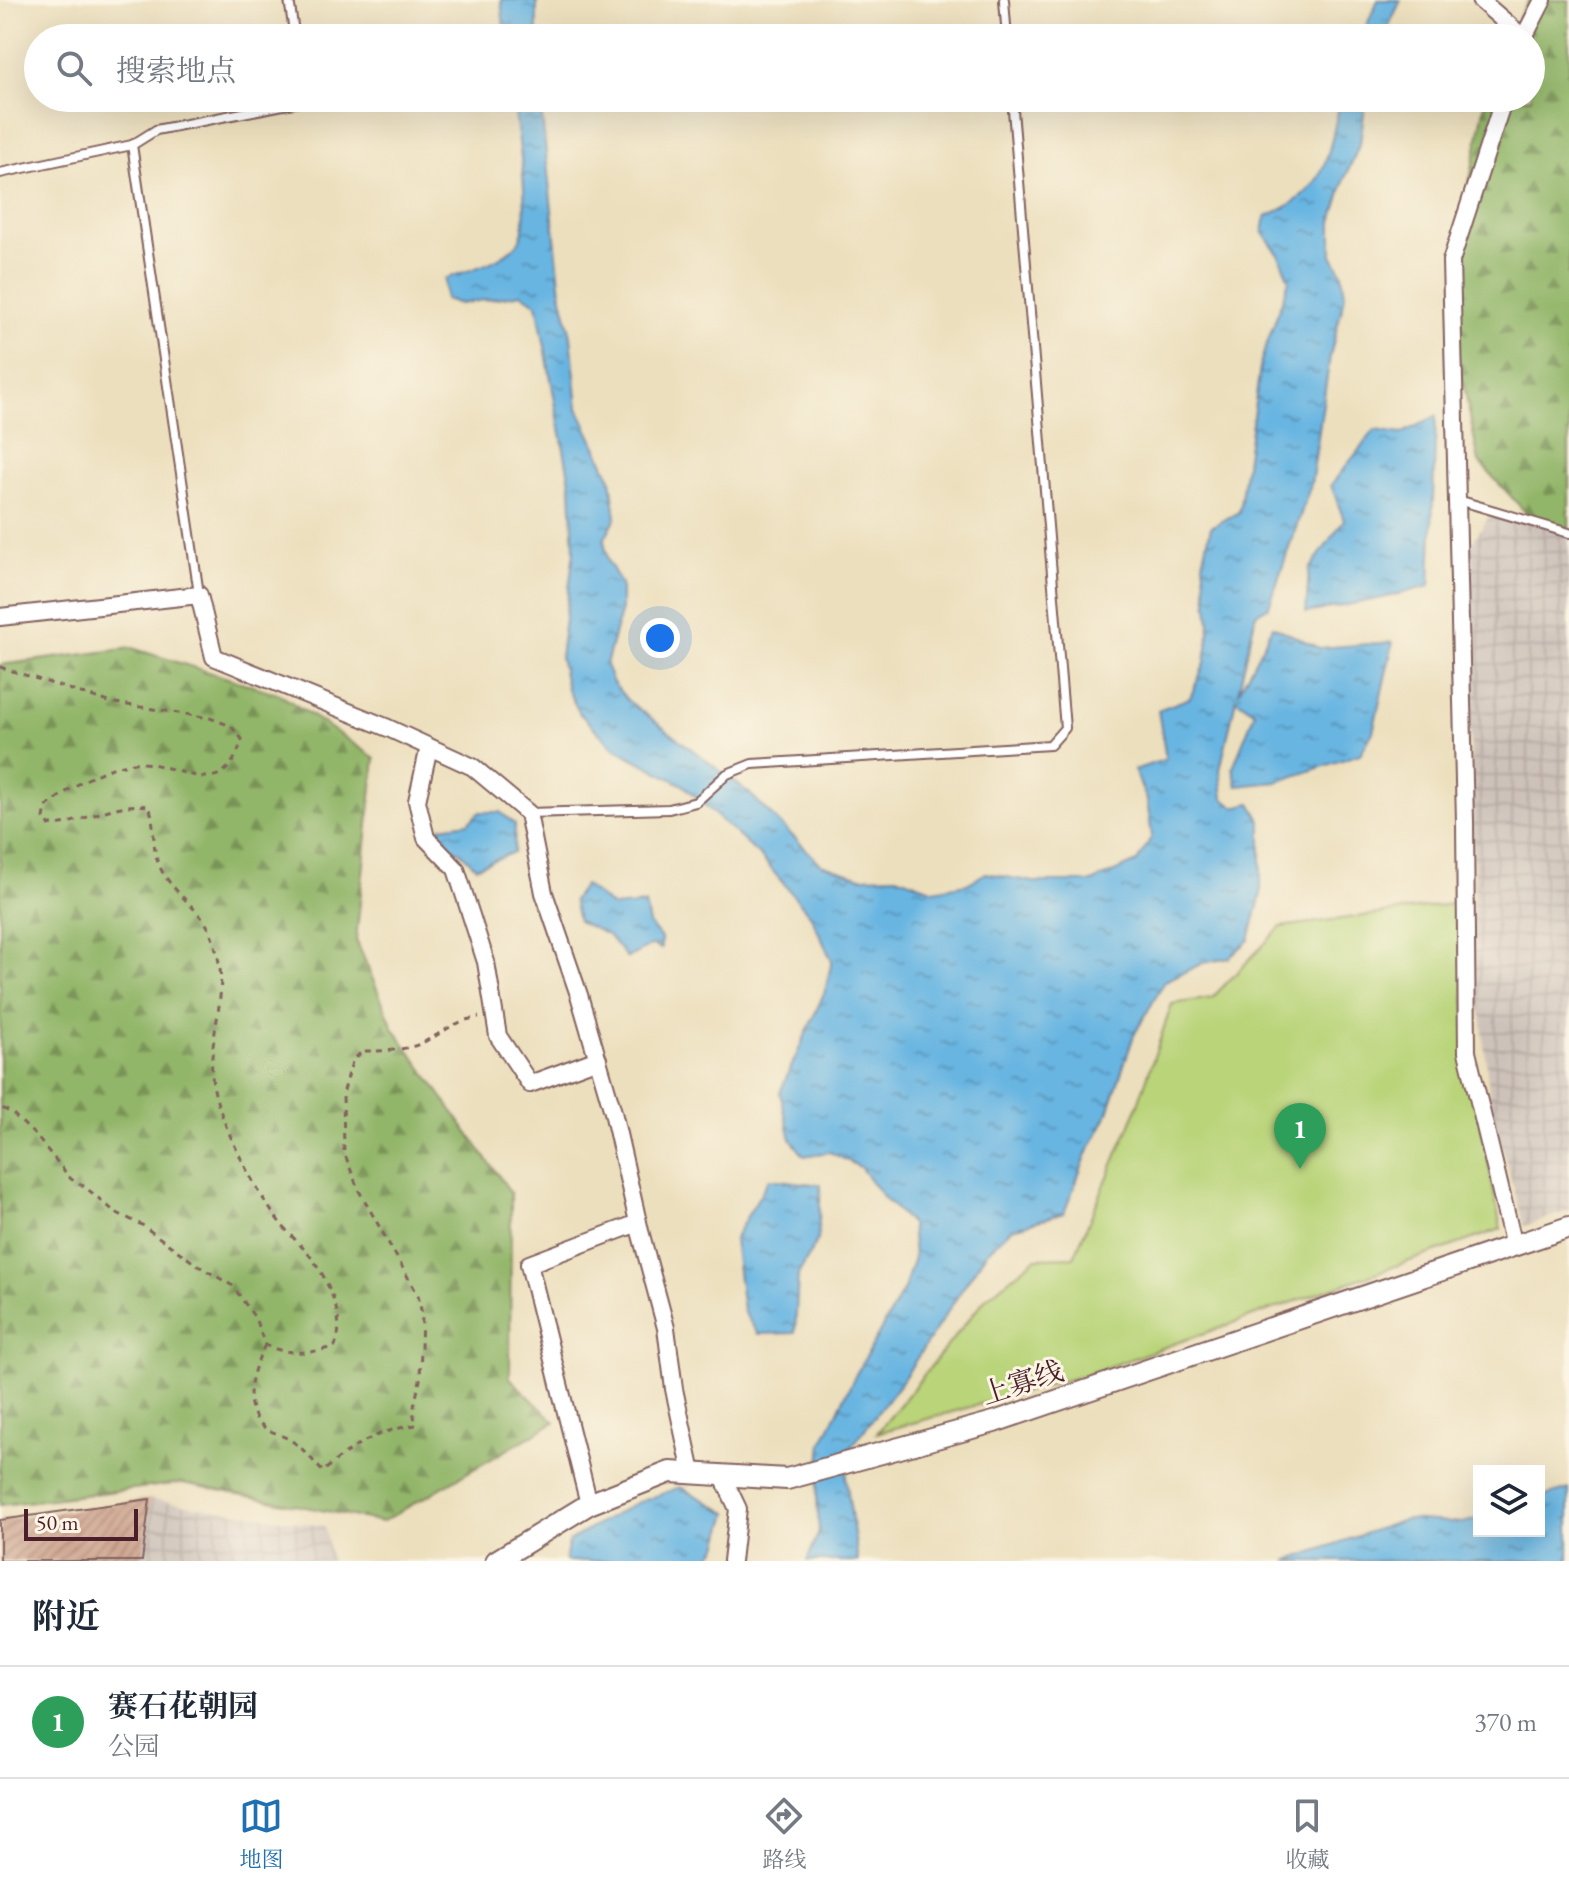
<!DOCTYPE html>
<html lang="zh">
<meta charset="utf-8">
<style>
:root{--surface:#fff;--page:#f2f2f3;--text:#1f2937;--muted:#747a83;--line:#e0e1e3;--accent:#1f6fb2}
body{margin:0;font-family:"EB Garamond","Noto Serif SC",serif;background:var(--page);color:var(--text)}
.controls{position:absolute;right:24px;bottom:24px;display:grid;overflow:hidden;border-radius:0px;box-shadow:0 8px 32px #0002}
.controls button{width:72px;height:72px;display:grid;place-items:center;padding:0;border:0;border-bottom:2px solid var(--line);background:var(--surface);color:var(--text);font:40px sans-serif}
.scale{position:absolute;left:24px;bottom:20px;width:114px;box-sizing:border-box;padding-left:8px;border:4px solid #4a1f2b;border-top:0;font-size:22px;line-height:28px;white-space:nowrap;color:#4a1f2b;-webkit-text-stroke:6px #fcf5e5;paint-order:stroke}
.you{position:absolute;left:660px;top:638px;width:28px;height:28px;margin:-20px;border:6px solid #fff;border-radius:50%;background:#1a73e8;box-shadow:0 0 0 12px #1a73e833}
.badge{display:grid;place-items:center;width:52px;height:52px;border-radius:50%;background:var(--accent);color:#fff;font-size:26px;font-weight:700}
.pin{position:absolute;translate:-50% -66px;filter:drop-shadow(0 2px 4px #0008)}
.pin::after{content:'';position:absolute;top:42px;width:28px;height:24px;background:inherit;clip-path:polygon(0 0,100% 0,50% 100%)}
.list{margin:0;padding:0;list-style:none}
h2{display:flex;justify-content:space-between;align-items:center;height:104px;margin:0;padding:0 32px;font-size:34px}
h2 small{font-size:26px;font-weight:400;color:var(--muted)}
.list li{display:grid;grid-template-columns:52px 1fr auto;gap:24px;align-items:center;box-sizing:border-box;height:112px;padding:0 32px;border-top:2px solid var(--line)}
.list b{display:block;font-size:30px;white-space:nowrap}
.list p{margin:0;font-size:26px;white-space:nowrap;color:var(--muted)}
.list em{font-size:26px;font-style:normal;color:var(--muted)}
.icon{flex:none;width:44px;height:44px;fill:none;stroke:currentColor;stroke-width:2;stroke-linecap:round;stroke-linejoin:round}
.map{position:relative;flex:none;width:1569px;height:1561px;overflow:hidden}
.search{position:absolute;background:var(--surface);box-shadow:0 8px 32px #0002;left:24px;right:24px;top:24px;height:88px;display:flex;align-items:center;gap:20px;box-sizing:border-box;padding:0 28px;border-radius:44px;color:var(--muted);font-size:30px}
.sheet{height:216px;background:var(--surface)}
nav{display:flex;justify-content:space-around;align-items:center;box-sizing:border-box;height:112px;border-top:2px solid var(--line);background:var(--surface);font-size:22px;color:var(--muted)}
nav a{display:grid;justify-items:center;gap:4px}
nav .on{color:var(--accent)}
.map>svg:first-child{display:block}
</style>
<div class="map">
<svg width="1569" height="1561" viewBox="0 0 1569 1561">
<defs>
<pattern id="industrial-grid" width="8" height="8" patternUnits="userSpaceOnUse" patternTransform="scale(2)"><rect width="8" height="8" fill="#cdc2b9"/><path d="M0 4h8M4 0v8" fill="none" stroke="#b2a69f"/></pattern>
<pattern id="forest-firs" width="22" height="20" patternUnits="userSpaceOnUse" patternTransform="scale(2)"><rect width="22" height="20" fill="#92b669"/><path d="M5 1l3.5 6h-7zM16 11l3.5 6h-7z" fill="#799357"/></pattern>
<pattern id="water-ripples" width="26" height="14" patternUnits="userSpaceOnUse" patternTransform="scale(2)"><rect width="26" height="14" fill="#68b5e2"/><path d="M2 4q2-2 4 0t4 0M15 11q2-2 4 0t4 0" fill="none" stroke="#5893b7"/></pattern>
<pattern id="building-hatch" width="6" height="6" patternUnits="userSpaceOnUse" patternTransform="scale(2)"><rect width="6" height="6" fill="#cb9f89"/><path d="M-1 1l2-2M0 6l6-6M5 7l2-2" fill="none" stroke="#a78170"/></pattern>
</defs>
<rect width="100%" height="100%" fill="#fcf5e5"/>
<filter id="ink" filterUnits="userSpaceOnUse"><feTurbulence type="fractalNoise" baseFrequency=".0125" numOctaves="2"/><feDisplacementMap in="SourceGraphic" scale="16" xChannelSelector="R" yChannelSelector="G"/><feConvolveMatrix kernelMatrix="1 2 1 2 8 2 1 2 1" color-interpolation-filters="sRGB"/></filter>
<filter id="wash" filterUnits="userSpaceOnUse"><feTurbulence type="fractalNoise" baseFrequency=".006" numOctaves="4" result="noise"/><feDisplacementMap in="SourceGraphic" scale="32" xChannelSelector="R" yChannelSelector="G"/><feGaussianBlur stdDeviation="1.8" result="paint"/><feColorMatrix in="noise" values="0 0 0 0 0 0 0 0 0 0 0 0 0 0 0 0 0 1.4 0 .05"/><feComposite in="paint" operator="in"/></filter>
<g filter="url(#wash)">
<rect width="100%" height="100%" fill="#ecdfbd"/>
<g fill="url(#industrial-grid)">
<path d="M1494,509l75,24v678l-45,15 -34,-124 -8,-81 -11,-53 3,-95 -8,-321z"/>
<path d="M150,1499l175,27 6,35h-189z"/>
</g>
<path fill="#b9d479" stroke="#827a52" stroke-width="2" d="M1460,903l7,149 34,177 -413,145 -211,59 109,-135 50,-40 38,-1 62,-147 36,-106 40,-6 69,-71z"/>
<g fill="url(#forest-firs)" stroke="#6e6a4a" stroke-width="2">
<path d="M1529,0h40v529l-42,-15 -48,-52 -28,-141 17,-131 18,-92h45v-60h-24z"/>
<path d="M132,648l147,46 96,64 -19,182 38,89 117,164 -1,185 45,44 -173,100 -200,-39 -182,22v-840z"/>
</g>
<g fill="url(#water-ripples)" stroke="#596a86" stroke-width="2">
<path d="M501,0h36v38h-32z"/>
<path d="M1378,0h23l-18,38h-22z"/>
<path d="M513,98h27l21,195 10,43 7,72 33,71 5,38 -12,23 4,21 13,23v25l-15,56 7,18 14,17 121,92 73,72 40,13 36,-1 37,14 33,-6 19,-11 47,9h59l45,-20 15,-26 -5,-36 -13,-30 32,-11 -8,-49 32,-12 15,-35 5,-39 -7,-61 8,-36 28,-15 22,-151 28,-81 -10,-25 -16,-23 3,-16c63,-23 61,-60 75,-118h25l-6,45 -15,35 -13,44v33l10,18 3,22 -15,61 -19,128 -42,122 -13,8 -18,79 35,-67 46,22 74,-6 -20,90 -13,22 -83,28 -40,4 -4,-19 22,-55 -19,-13 -16,71 3,28 11,9 17,-4 10,17v75l-12,45 -20,18 -26,5 -38,18 -31,54 -28,83 -20,38 -22,57 -53,16 -25,24 -84,128 -53,69 -3,28 12,83h-51l12,-29 -2,-36 5,-53 33,-67 49,-87 10,-32 -3,-33 -27,-26 -24,-31 -30,-15 -26,4 -13,-17 -11,-47 45,-101 7,-30 -21,-45 -50,-59 -78,-72 -69,-37 -34,-34 -13,-25 -7,-32 14,-106 -3,-64 -34,-183 -15,-10 -62,10 -15,-5v-20c22,-9 56,-16 72,-35 18,-21 -1,-116 -4,-146z"/>
<path d="M1436,416l-6,170 -47,12 -77,15 3,-43 35,-50 -13,-35 44,-55 26,4z"/>
<path d="M480,812h20l15,12 -1,28 -38,15 -16,-15 -23,-12 4,-13 27,-4z"/>
<path d="M584,885l29,22 32,-3 4,20 12,14v11l-9,-4 -25,13 -19,-23 -30,-14 -5,-21z"/>
<path d="M769,1179l52,6 -3,54 -20,36 -3,58 -37,1 -15,-23 -9,-72z"/>
<path d="M680,1487l48,26 -10,33 -11,15h-142l4,-20 65,-37z"/>
<path d="M1569,1489v72h-282l119,-42 57,4 16,-5v13h60v-33z"/>
</g>
<g id="blocks">
<path fill="url(#building-hatch)" d="M150,1499l-8,62h-142v-41z"/>
</g>
</g>
<g filter="url(#ink)">
<use href="#blocks" fill-opacity="0" stroke="#83625e" stroke-width="2"/>
<g fill="none" stroke-linecap="round" stroke-linejoin="round">
<defs>
<g id="service">
<path d="M289,0l6,38"/>
<path d="M1004,0l3,38"/>
<path d="M0,173l132,-28"/>
<path d="M1458,500l111,33"/>
<path d="M199,594l-67,-449 24,-15 163,-32"/>
<path d="M528,813l141,-4 27,-7 31,-28 25,-10 298,-19 15,-17 -53,-630"/>
</g>
<g id="minor">
<path d="M1480,0l44,38"/>
<path d="M1524,37l19,-37"/>
<path d="M1504,98l-53,163 14,560 2,231 47,194"/>
<path d="M0,617l199,-22 15,62 174,71 85,39 55,46 16,80 35,102 34,117 27,119 26,97 8,61 18,84"/>
<path d="M429,747l-12,54 9,37 30,31 30,93 12,74 32,48 68,-25"/>
<path d="M722,1475l16,34 -6,52"/>
<path d="M589,1504l-60,-240 109,-41"/>
</g>
<path id="tertiary" d="M496,1561l93,-57 81,-32 117,7 207,-57 575,-195"/>
</defs>
<use href="#service" stroke="#83625e" stroke-width="12"/>
<use href="#minor" stroke="#83625e" stroke-width="20"/>
<use href="#tertiary" stroke="#83625e" stroke-width="24"/>
<g stroke="#83625e" stroke-width="3" stroke-dasharray="6 6" stroke-linecap="butt">
<path d="M0,667l109,35 101,16 21,8 11,13c-20,71 -64,20 -108,24 -30,3 -65,25 -88,44l-2,11 5,7c35,0 61,-24 100,-19 7,19 2,40 10,59 10,24 36,40 49,62 6,11 8,23 11,35 7,39 -10,76 -7,114 2,23 13,49 23,70 12,26 28,55 46,78 9,11 20,21 29,32 17,21 37,64 25,90 -22,8 -49,9 -70,-1l-10,-27 -22,-32 -36,-21 -55,-40 -27,-13 -30,-25 -14,-8 -35,-43 -24,-23 -12,-6"/>
<path d="M265,1345c-12,23 -26,61 -1,82 8,6 19,8 28,14 12,8 22,21 31,31 27,-26 56,-42 93,-47l-3,-14 7,-31 2,-65 -4,-20 -60,-106 -14,-37 -1,-58 9,-32 10,-11c21,0 46,0 64,-10 21,-11 29,-20 53,-24"/>
</g>
<use href="#service" stroke="#fff" stroke-width="8"/>
<use href="#minor" stroke="#fff" stroke-width="16"/>
<use href="#tertiary" stroke="#fff" stroke-width="20"/>
</g>
</g>
<g text-anchor="middle" dominant-baseline="central" stroke-width="6" stroke-linejoin="round" paint-order="stroke">
<g font-size="28" fill="#4a1f2b" stroke="#fcf5e5">
<text transform="translate(1022 1382) rotate(-18)">上寡线</text>
</g>
</g>
</svg>
<div class="controls">
<button><svg class="icon" aria-label="layers" viewBox="0 0 24 24"><path d="M12 4l9 5-9 5-9-5zM3 14l9 5 9-5"/></svg></button>
</div>
<div class="scale">50 m</div>
<div class="you"></div>
<div class="pin badge" style="left:1300px;top:1169px;background:#2e9e5b">1</div>
<div class="search"><svg class="icon" aria-label="search" viewBox="0 0 24 24"><circle cx="10" cy="10" r="6"/><path d="M15 15l6 6"/></svg>搜索地点</div>
</div>
<section class="sheet">
<h2>附近<small></small></h2>
<ul class="list">
<li><span class="badge" style="background:#2e9e5b">1</span><div><b>赛石花朝园</b><p>公园</p></div><em>370 m</em></li>
</ul>
</section>
<nav>
<a class="on"><svg class="icon" aria-label="map" viewBox="0 0 24 24"><path d="M3 6l6-2 6 2 6-2v14l-6 2-6-2-6 2zM9 4v14M15 6v14"/></svg>地图</a>
<a><svg class="icon" aria-label="directions" viewBox="0 0 24 24"><path d="M12 3l9 9-9 9-9-9zM9 14v-3h6M13 9l2 2-2 2"/></svg>路线</a>
<a><svg class="icon" aria-label="saved" viewBox="0 0 24 24"><path d="M7 4h10v16l-5-4-5 4z"/></svg>收藏</a>
</nav>
